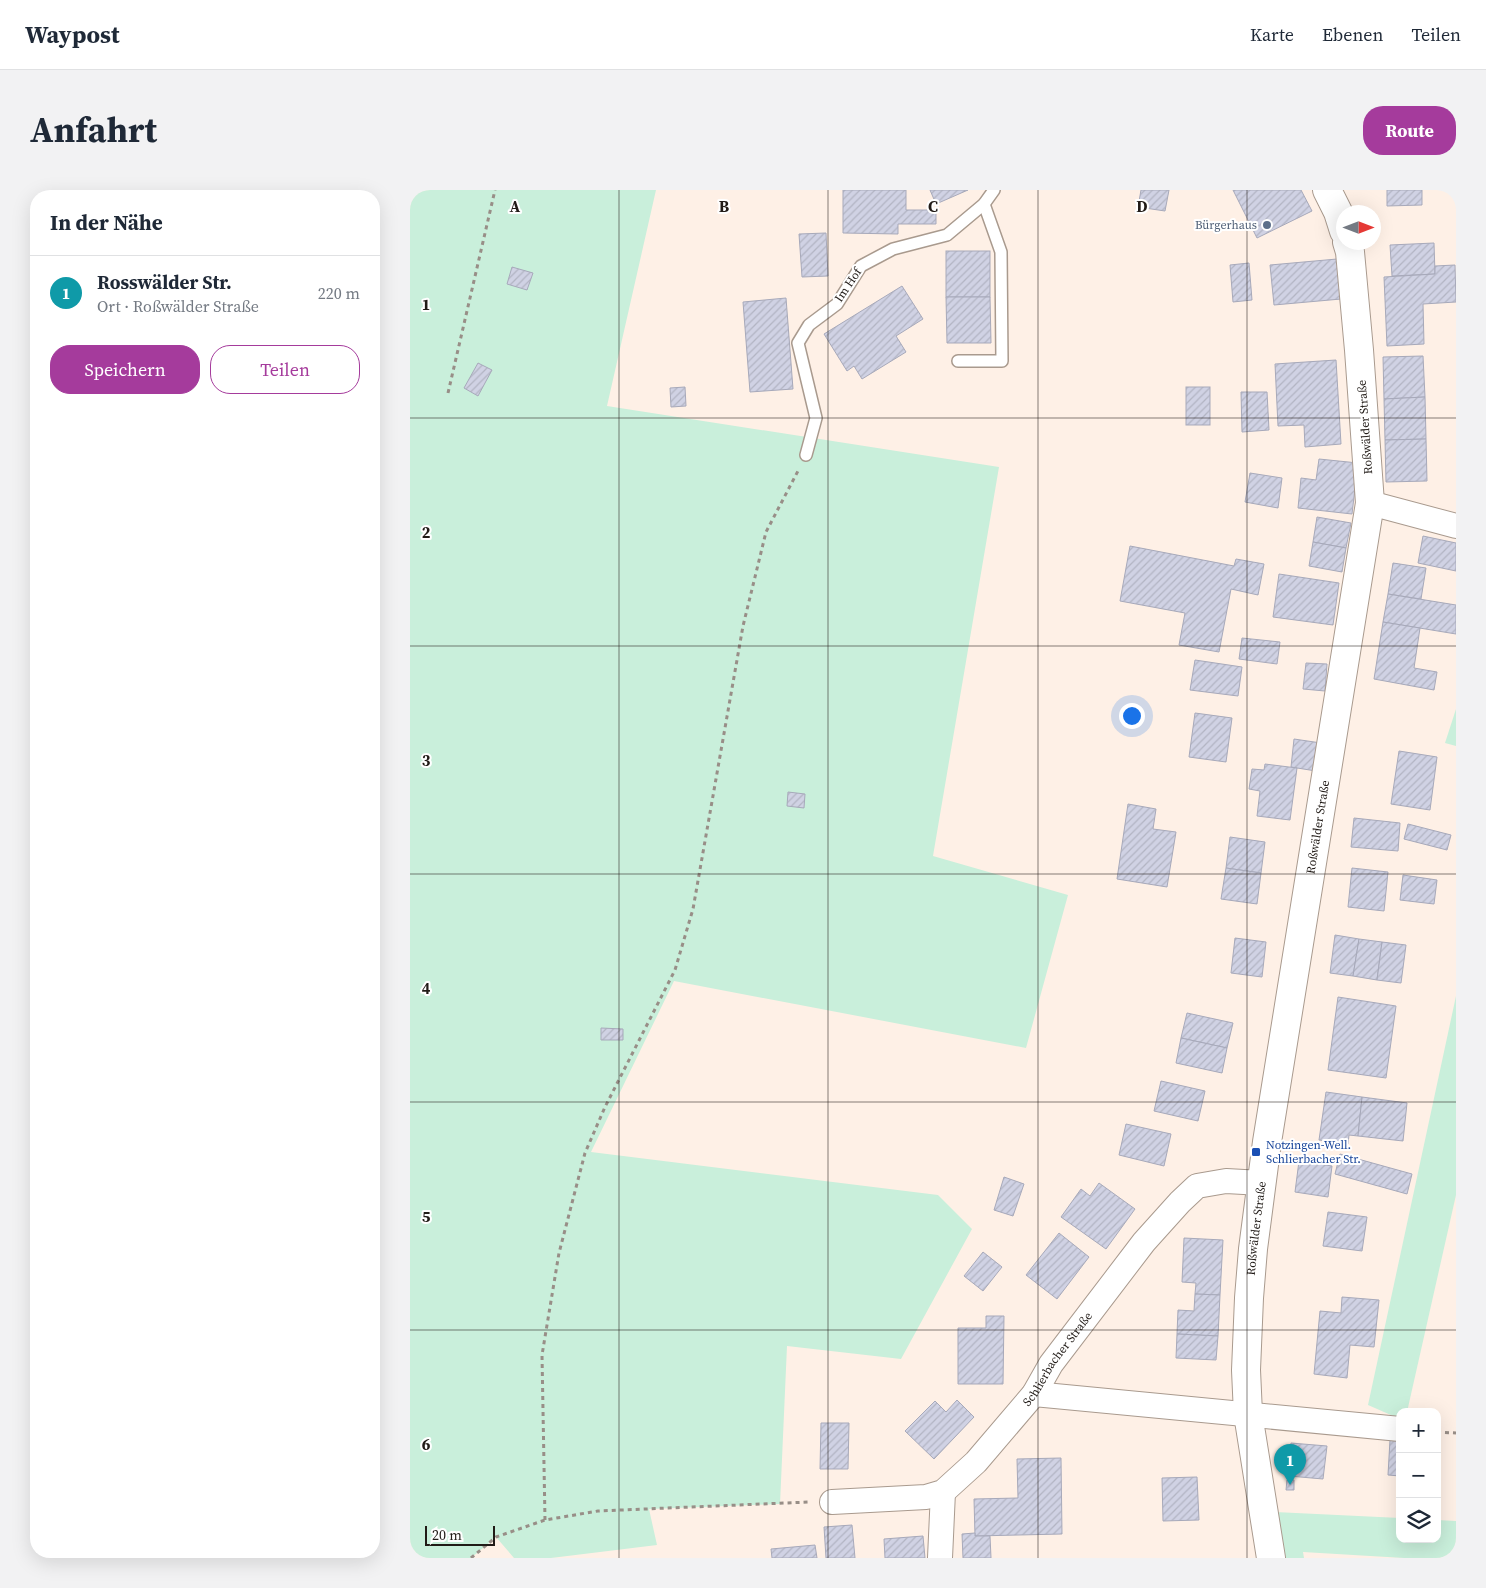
<!DOCTYPE html>
<html lang="de">
<meta charset="utf-8">
<style>
:root{--surface:#fff;--page:#f2f2f3;--text:#1f2937;--muted:#747a83;--line:#e0e1e3;--accent:#a53b9c}
body{margin:0;font-family:"Source Serif 4",serif;background:var(--page);color:var(--text)}
.controls{position:absolute;right:15px;bottom:15px;display:grid;overflow:hidden;border-radius:10px;box-shadow:0 5px 20px #0002}
.controls button{width:45px;height:45px;display:grid;place-items:center;padding:0;border:0;border-bottom:1px solid var(--line);background:var(--surface);color:var(--text);font:25px sans-serif}
.compass{position:absolute;left:926px;top:15px;width:45px;height:45px;border-radius:50%;background:var(--surface);box-shadow:0 5px 20px #0002;rotate:90deg}
.scale{position:absolute;left:15px;bottom:12px;width:70px;box-sizing:border-box;padding-left:5px;border:2px solid #211b17;border-top:0;font-size:14px;line-height:18px;white-space:nowrap;color:#211b17;-webkit-text-stroke:4px #fff;paint-order:stroke}
.you{position:absolute;left:721px;top:525px;width:18px;height:18px;margin:-12px;border:4px solid #fff;border-radius:50%;background:#1a73e8;box-shadow:0 0 0 8px #1a73e833}
.badge{display:grid;place-items:center;width:32px;height:32px;border-radius:50%;background:var(--accent);color:#fff;font-size:16px;font-weight:700}
.pin{position:absolute;translate:-50% -41px;filter:drop-shadow(0 1px 2px #0008)}
.pin::after{content:'';position:absolute;top:26px;width:18px;height:15px;background:inherit;clip-path:polygon(0 0,100% 0,50% 100%)}
.list{margin:0;padding:0;list-style:none}
h2{display:flex;justify-content:space-between;align-items:center;height:65px;margin:0;padding:0 20px;font-size:21px}
h2 small{font-size:16px;font-weight:400;color:var(--muted)}
.list li{display:grid;grid-template-columns:32px 1fr auto;gap:15px;align-items:center;box-sizing:border-box;height:75px;padding:0 20px;border-top:1px solid var(--line)}
.list b{display:block;font-size:19px;white-space:nowrap}
.list p{margin:0;font-size:16px;white-space:nowrap;color:var(--muted)}
.list em{font-size:16px;font-style:normal;color:var(--muted)}
.actions{display:flex;gap:10px;padding:15px 20px}
.actions a{flex:1;padding:11px 0;border:1px solid var(--accent);border-radius:20px;text-align:center;font-size:18px;color:var(--accent)}
.actions .main{background:var(--accent);color:#fff}
.icon{flex:none;width:28px;height:28px;fill:none;stroke:currentColor;stroke-width:2;stroke-linecap:round;stroke-linejoin:round}
.map{position:relative;flex:none;width:1046px;height:1368px;overflow:hidden;border-radius:20px}
header{display:flex;align-items:center;gap:30px;box-sizing:border-box;height:70px;padding:0 25px;background:var(--surface);border-bottom:1px solid var(--line)}
header strong{font-size:24px}
nav{display:flex;gap:28px;margin-inline-start:auto;font-size:18px}
.intro{display:flex;align-items:center;justify-content:space-between;box-sizing:border-box;height:120px;padding:0 30px}
h1{margin:0;font-size:35px}
.button{padding:12px 22px;border-radius:20px;background:var(--accent);color:#fff;font-size:18px;font-weight:700}
main{display:flex;gap:30px;padding:0 30px}
aside{flex:1;background:var(--surface);border-radius:20px;box-shadow:0 5px 20px #0002}
.map>svg:first-child{display:block}
</style>
<header>
<strong>Waypost</strong>
<nav><a>Karte</a><a>Ebenen</a><a>Teilen</a></nav>
</header>
<div class="intro"><h1>Anfahrt</h1><a class="button">Route</a></div>
<main>
<aside>
<h2>In der Nähe<small></small></h2>
<ul class="list">
<li><span class="badge" style="background:#0f9aa8">1</span><div><b>Rosswälder Str.</b><p>Ort · Roßwälder Straße</p></div><em>220 m</em></li>
</ul>
<div class="actions"><a class="main">Speichern</a><a>Teilen</a></div>
</aside>
<div class="map">
<svg width="1046" height="1368" viewBox="0 0 1046 1368">
<defs>
<pattern id="building-hatch" width="6" height="6" patternUnits="userSpaceOnUse" patternTransform="scale(1.25)"><rect width="6" height="6" fill="#d0d2e4"/><path d="M-1 1l2-2M0 6l6-6M5 7l2-2" fill="none" stroke="#b2b4c3"/></pattern>
</defs>
<rect width="100%" height="100%" fill="#fef0e6"/>
<g fill="#c9efdb">
<path d="M0,0h246l-49,216 392,61 -66,389 135,39 -42,153 -352,-67 -83,171 347,43 34,34 -71,130 -114,-13 -7,158 -131,5 8,36 -106,13h-37l-18,-21 -25,21h-61z"/>
<path d="M1046,519v37l-11,-3z"/>
<path d="M1046,806v199l-49,217h-7v7l-32,-14z"/>
<path d="M865,1322l125,6v21h37v-19l19,1v37h-52l-101,-6 1,6h-23z"/>
</g>
<g fill="url(#building-hatch)" stroke="#a7a9ba">
<path d="M433,0h63v20h30v14h-38v10l-55,-1z"/>
<path d="M520,0h38l-32,14z"/>
<path d="M731,0h28l-4,21 -27,-4z"/>
<path d="M823,0h68l11,21 -55,27z"/>
<path d="M977,0h35v15l-35,1z"/>
<path d="M416,43l2,43 -26,1 -3,-43z"/>
<path d="M1024,53l1,31 -43,2 -2,-31z"/>
<rect x="536" y="61" width="44" height="46"/>
<path d="M927,69l4,40 -67,6 -4,-40z"/>
<path d="M839,73l3,37 -19,2 -3,-37z"/>
<path d="M1045,75l1,37 -33,2 1,40 -37,2 -3,-69 51,-3v-8z"/>
<path d="M102,77l21,6 -6,17 -20,-6z"/>
<path d="M492,96l21,33 -27,17 10,16 -44,27 -8,-13 -7,5 -23,-37z"/>
<path d="M536,107h44l1,46h-44z"/>
<path d="M376,108l7,91 -43,3 -7,-90z"/>
<path d="M1013,166l2,41 -41,2 -1,-42z"/>
<path d="M926,170l5,84 -36,3 -1,-22 -26,1 -3,-62z"/>
<path d="M68,173l14,7 -14,26 -14,-8z"/>
<path d="M275,197l1,19 -15,1 -1,-19z"/>
<rect x="776" y="197" width="24" height="38"/>
<path d="M831,202h26l2,38 -27,2z"/>
<path d="M1015,207l1,42 -41,1 -1,-41z"/>
<path d="M1016,249l1,42 -41,1 -1,-42z"/>
<path d="M909,269l39,4 -6,51 -54,-6 3,-30 15,2z"/>
<path d="M840,283l32,5 -4,30 -33,-6z"/>
<path d="M907,327l34,6 -5,25 -33,-6z"/>
<path d="M1013,346l33,7v28l-38,-8z"/>
<path d="M903,352l33,6 -4,24 -33,-6z"/>
<path d="M720,356l104,20 2,-7 28,5 -6,31 -27,-6 -12,63 -40,-7 6,-32 -65,-12z"/>
<path d="M983,373l33,5 -5,31 -33,-5z"/>
<path d="M869,384l60,9 -6,42 -60,-8z"/>
<path d="M978,404l68,11v29l-73,-12z"/>
<path d="M973,432l37,6 -6,40 23,4 -3,18 -60,-11z"/>
<path d="M832,448l38,4 -3,22 -38,-5z"/>
<path d="M785,470l47,7 -4,29 -48,-6z"/>
<path d="M896,473l21,1 -2,27 -22,-2z"/>
<path d="M785,523l37,5 -6,44 -37,-5z"/>
<path d="M884,549l27,4 -5,28 -25,-4z"/>
<path d="M989,561l38,6 -7,53 -39,-6z"/>
<path d="M855,574l32,4 -7,52 -33,-4 3,-25 -11,-2 3,-20 12,1z"/>
<path d="M378,602l17,2 -1,14 -17,-2z"/>
<path d="M718,614l28,5 -3,20 23,3 -9,55 -50,-8z"/>
<path d="M944,628l46,5 -2,28 -47,-4z"/>
<path d="M998,634l43,11 -4,15 -43,-11z"/>
<path d="M820,647l35,5 -4,31 -35,-5z"/>
<path d="M816,678l35,5 -4,31 -36,-5z"/>
<path d="M942,678l36,4 -4,39 -36,-4z"/>
<path d="M993,685l34,5 -3,24 -34,-4z"/>
<path d="M925,745l24,4 -6,37 -23,-3z"/>
<path d="M825,748l31,4 -4,35 -31,-4z"/>
<path d="M949,749l23,3 -5,38 -24,-4z"/>
<path d="M972,752l24,3 -5,38 -24,-3z"/>
<path d="M928,807l58,9 -10,72 -58,-8z"/>
<path d="M777,823l46,10 -6,25 -46,-10z"/>
<path d="M191,838l22,1v11h-22z"/>
<path d="M771,848l46,10 -5,25 -46,-10z"/>
<path d="M751,891l44,10 -7,30 -44,-10z"/>
<path d="M916,902l36,5 -4,39 -9,-1 -1,9 -29,-4z"/>
<path d="M952,907l45,6 -4,38 -45,-5z"/>
<path d="M716,934l45,10 -7,32 -45,-11z"/>
<path d="M930,964l72,20 -5,20 -72,-20z"/>
<path d="M889,971l33,5 -4,31 -33,-5z"/>
<path d="M594,987l20,7 -11,32 -19,-6z"/>
<path d="M689,993l36,26 -29,40 -45,-32 20,-28 9,7z"/>
<path d="M918,1022l39,5 -5,34 -39,-5z"/>
<path d="M649,1043l30,24 -32,42 -31,-24z"/>
<path d="M774,1048l39,2 -3,55 -25,-1 1,-11 -14,-1z"/>
<path d="M573,1062l19,15 -19,24 -19,-15z"/>
<path d="M785,1104l25,1 -2,41 -41,-2 1,-24 16,1z"/>
<path d="M932,1107l37,3 -5,47 -24,-2 -3,33 -33,-4 6,-63 21,2z"/>
<path d="M576,1126h18l-1,68h-45v-56h28z"/>
<path d="M767,1144l41,2 -2,24 -40,-2z"/>
<path d="M547,1210l17,17 -40,42 -29,-28 30,-30 11,11z"/>
<path d="M411,1233h28l-1,46h-28z"/>
<path d="M980,1250l10,1v35l-12,-1z"/>
<path d="M881,1253l36,3 -4,33 -34,-3z"/>
<path d="M651,1268l1,76 -87,2 -1,-37 44,-1 -1,-39z"/>
<path d="M787,1287l2,43 -36,1 -1,-43z"/>
<path d="M877,1290h7v10h-8z"/>
<path d="M442,1335l3,33h-29l-2,-31z"/>
<path d="M565,1343v3h15l1,22h-28l-1,-24z"/>
<path d="M513,1346l2,22h-40l-1,-19z"/>
<path d="M405,1355l2,13h-45l-1,-9z"/>
</g>
<g fill="none" stroke-linecap="round" stroke-linejoin="round">
<defs>
<g id="service">
<path d="M548,171h44l-1,-109 -17,-48"/>
<path d="M396,265l10,-37 -18,-75 11,-18 28,-21 24,-38 32,-17 54,-14 37,-31 10,-14"/>
</g>
<g id="minor">
<path d="M960,313l86,23"/>
<path d="M624,1204l366,35"/>
<path id="s1" d="M422,1312l94,-5 17,-5 33,-30 58,-68 17,-30 93,-122 36,-40 17,-16 29,-5 36,2"/>
<path d="M530,1368l3,-66"/>
</g>
<g id="tertiary">
<path d="M917,0l11,22 6,19"/>
<path id="s2" d="M861,1368l-23,-144 -2,-44 3,-72 4,-49 14,-107 103,-639 -11,-153 -9,-98 -3,-10"/>
</g>
</defs>
<use href="#service" stroke="#a99a8e" stroke-width="14"/>
<use href="#minor" stroke="#a99a8e" stroke-width="26"/>
<use href="#tertiary" stroke="#a99a8e" stroke-width="30"/>
<g stroke="#988e87" stroke-width="3" stroke-dasharray="4 4" stroke-linecap="butt">
<path d="M38,203l47,-203"/>
<path d="M1027,1242l19,1"/>
<path d="M135,1330l-3,-165 17,-102 26,-100 20,-46 70,-137 18,-61 50,-283 23,-94 33,-63"/>
<path d="M61,1368l25,-21 49,-17 53,-9 211,-9"/>
</g>
<use href="#service" stroke="#fff" stroke-width="11"/>
<use href="#minor" stroke="#fff" stroke-width="24"/>
<use href="#tertiary" stroke="#fff" stroke-width="28"/>
</g>
<path fill="none" stroke="#211b17" stroke-width="1" stroke-opacity="0.55" d="M209,0v1368M418,0v1368M628,0v1368M837,0v1368M0,228h1046M0,456h1046M0,684h1046M0,912h1046M0,1140h1046"/>
<circle fill="#5c6f8a" stroke="#fff" stroke-width="2" cx="857" cy="35" r="5"/>
<rect fill="#1a4fb4" stroke="#fff" stroke-width="2" x="841" y="957" width="10" height="10" rx="2.5"/>
<g text-anchor="middle" dominant-baseline="central" stroke-width="4" stroke-linejoin="round" paint-order="stroke">
<g font-size="12" fill="#4e5e75" stroke="#fff" text-anchor="end">
<text x="847" y="35">Bürgerhaus</text>
</g>
<g font-size="12" fill="#211b17" stroke="#fff">
<text transform="translate(438 95) rotate(-56)">Im Hof</text>
<text transform="translate(955 237) rotate(-94)">Roßwälder Straße</text>
<text stroke="none"><textPath href="#s2" startOffset="738">Roßwälder Straße</textPath></text>
<text stroke="none"><textPath href="#s2" startOffset="332">Roßwälder Straße</textPath></text>
<text stroke="none"><textPath href="#s1" startOffset="288">Schlierbacher Straße</textPath></text>
</g>
<g font-size="12" fill="#164399" stroke="#fff" text-anchor="start">
<text x="856" y="955">Notzingen-Well.<tspan x="856" dy="14">Schlierbacher Str.</tspan></text>
</g>
</g>
<g font-size="16" text-anchor="middle" font-weight="bold" fill="#211b17" stroke="#fff" stroke-width="4" stroke-linejoin="round" paint-order="stroke">
<text x="105" y="22">A</text>
<text x="314" y="22">B</text>
<text x="523" y="22">C</text>
<text x="732" y="22">D</text>
<text x="16" y="120">1</text>
<text x="16" y="348">2</text>
<text x="16" y="576">3</text>
<text x="16" y="804">4</text>
<text x="16" y="1032">5</text>
<text x="16" y="1260">6</text>
</g>
</svg>
<div class="controls">
<button>+</button>
<button>−</button>
<button><svg class="icon" aria-label="layers" viewBox="0 0 24 24"><path d="M12 4l9 5-9 5-9-5zM3 14l9 5 9-5"/></svg></button>
</div>
<svg class="compass" viewBox="-18 -18 36 36"><path d="M0-13l5 13h-10z" fill="#e53935"/><path d="M0 13l5-13h-10z" fill="#747a83"/></svg>
<div class="scale">20 m</div>
<div class="you"></div>
<div class="pin badge" style="left:880px;top:1295px;background:#0f9aa8">1</div>
</div>
</main>
